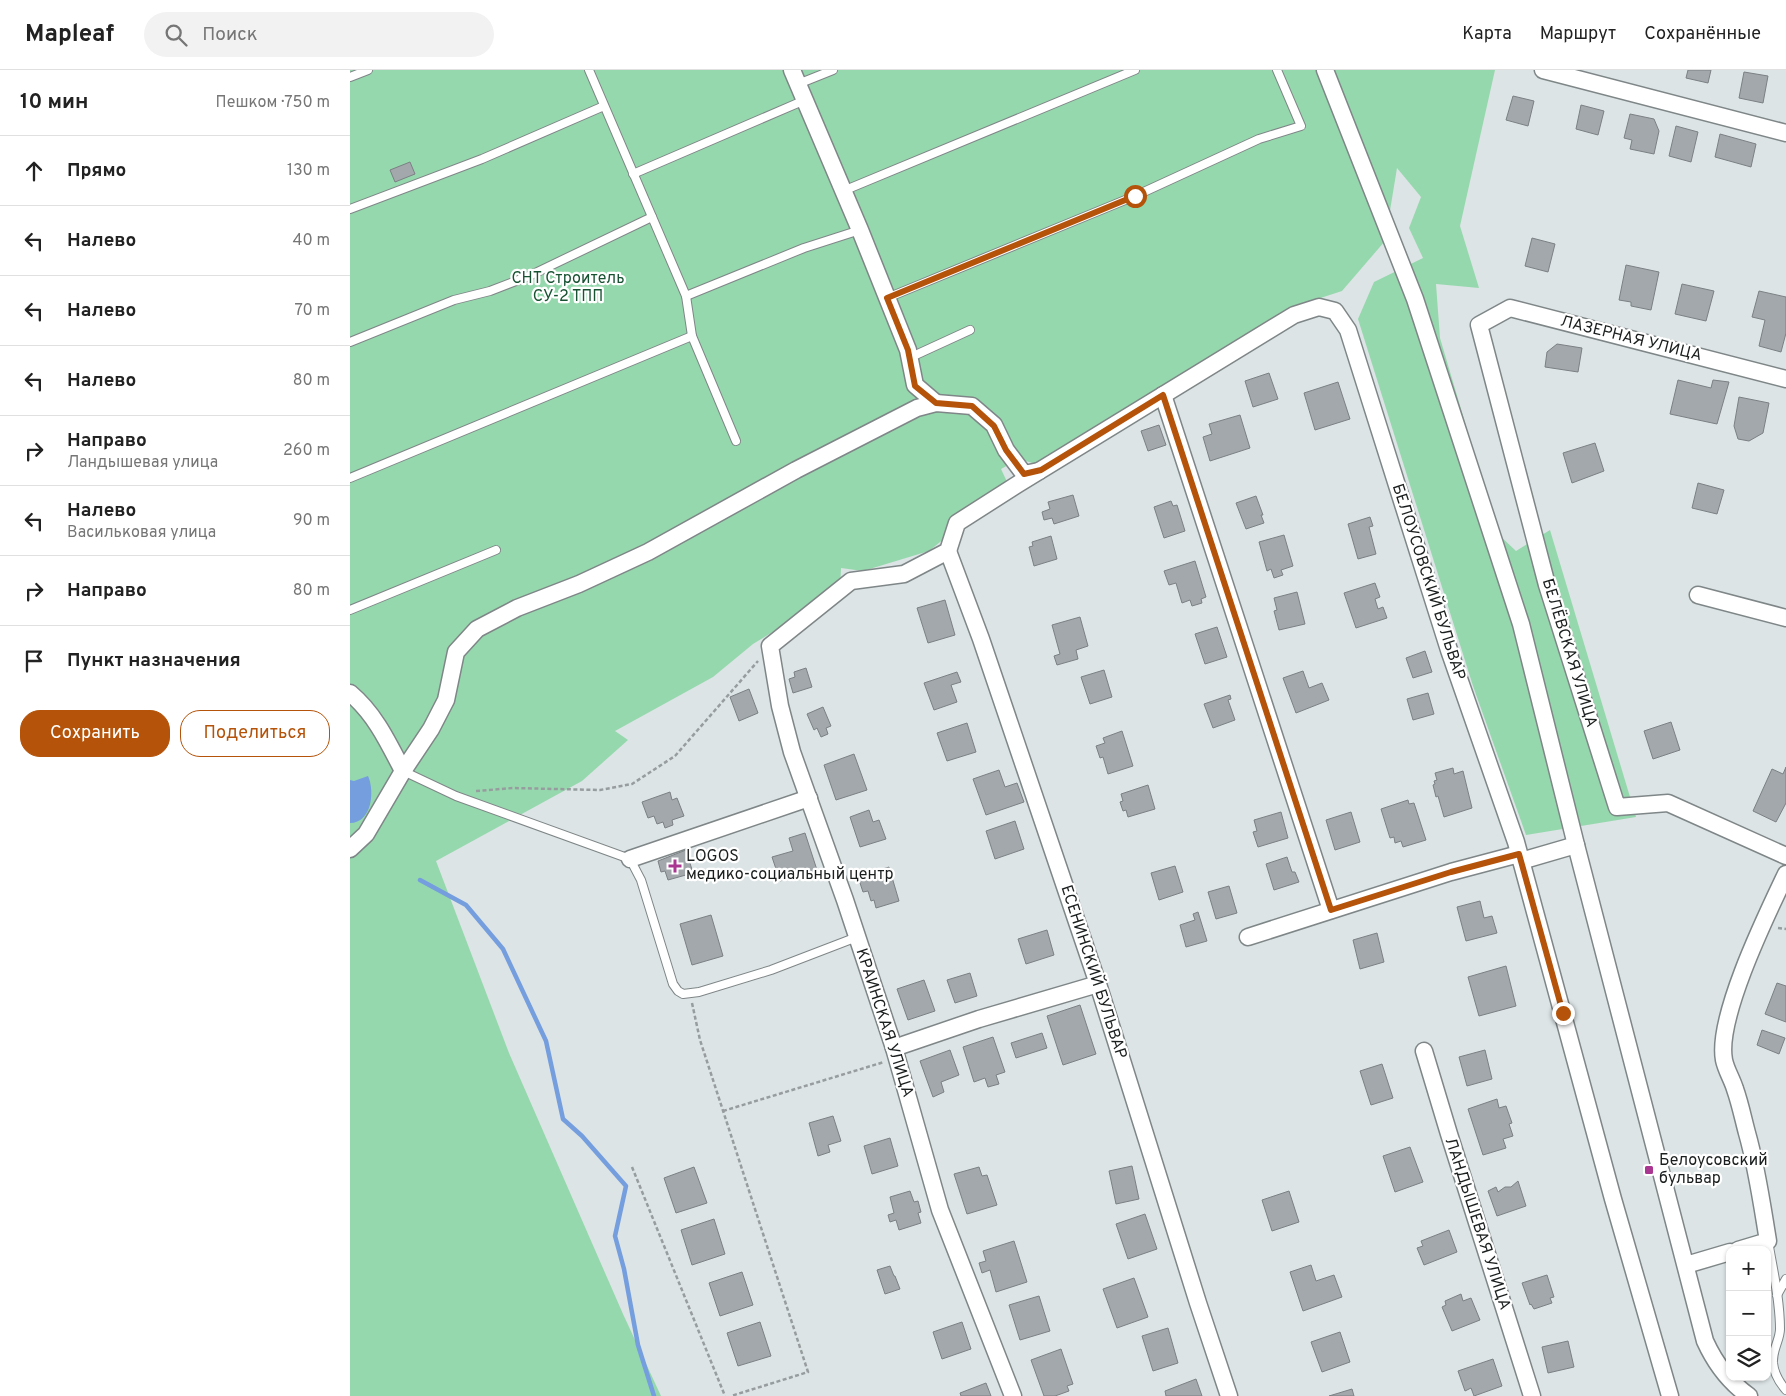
<!DOCTYPE html>
<html lang="ru">
<meta charset="utf-8">
<style>
:root{--surface:#fff;--page:#f2f2f2;--text:#222;--muted:#767676;--line:#e0e0e0;--accent:#b45309}
body{margin:0;font-family:Overpass,sans-serif;background:var(--page);color:var(--text)}
.controls{position:absolute;right:15px;bottom:15px;display:grid;overflow:hidden;border-radius:10px;box-shadow:0 1px 4px #0004}
.controls button{width:45px;height:45px;display:grid;place-items:center;padding:0;border:0;border-bottom:1px solid var(--line);background:var(--surface);color:var(--text);font:25px sans-serif}
.stop{position:absolute;width:15px;height:15px;margin:-11px;border:4px solid #b45309;border-radius:50%;background:#fff}
.stop.end{background:#b45309;border-color:#fff;box-shadow:0 1px 5px #0008}
.list{margin:0;padding:0;list-style:none}
h2{display:flex;justify-content:space-between;align-items:center;height:65px;margin:0;padding:0 20px;font-size:21px}
h2 small{font-size:16px;font-weight:400;color:var(--muted)}
.list li{display:grid;grid-template-columns:32px 1fr auto;gap:15px;align-items:center;box-sizing:border-box;height:70px;padding:0 20px;border-top:1px solid var(--line)}
.list b{display:block;font-size:19px;white-space:nowrap}
.list p{margin:0;font-size:16px;white-space:nowrap;color:var(--muted)}
.list em{font-size:16px;font-style:normal;color:var(--muted)}
.actions{display:flex;gap:10px;padding:15px 20px}
.actions a{flex:1;padding:11px 0;border:1px solid var(--accent);border-radius:20px;text-align:center;font-size:18px;color:var(--accent)}
.actions .main{background:var(--accent);color:#fff}
.icon{flex:none;width:28px;height:28px;fill:none;stroke:currentColor;stroke-width:2;stroke-linecap:round;stroke-linejoin:round}
.map{position:relative;flex:none;width:1436px;height:1326px;overflow:hidden}
header{display:flex;align-items:center;gap:30px;box-sizing:border-box;height:70px;padding:0 25px;background:var(--surface);border-bottom:1px solid var(--line)}
header strong{font-size:24px}
nav{display:flex;gap:28px;margin-inline-start:auto;font-size:18px}
.search{width:350px;height:45px;background:var(--page);display:flex;align-items:center;gap:12px;box-sizing:border-box;padding:0 18px;border-radius:28px;color:var(--muted);font-size:19px}
main{display:flex}
aside{flex:1;background:var(--surface)}
.map>svg:first-child{display:block}
</style>
<header>
<strong>Mapleaf</strong>
<div class="search"><svg class="icon" aria-label="search" viewBox="0 0 24 24"><circle cx="10" cy="10" r="6"/><path d="M15 15l6 6"/></svg>Поиск</div>
<nav><a>Карта</a><a>Маршрут</a><a>Сохранённые</a></nav>
</header>
<main>
<aside>
<h2>10 мин<small>Пешком · 750 m</small></h2>
<ul class="list">
<li><svg class="icon" aria-label="ahead" viewBox="0 0 24 24"><path d="M12 20V5M6 11l6-6 6 6"/></svg><div><b>Прямо</b></div><em>130 m</em></li>
<li><svg class="icon" aria-label="left" viewBox="0 0 24 24"><path d="M17 20v-9H6M10 6l-5 5 5 5"/></svg><div><b>Налево</b></div><em>40 m</em></li>
<li><svg class="icon" aria-label="left" viewBox="0 0 24 24"><path d="M17 20v-9H6M10 6l-5 5 5 5"/></svg><div><b>Налево</b></div><em>70 m</em></li>
<li><svg class="icon" aria-label="left" viewBox="0 0 24 24"><path d="M17 20v-9H6M10 6l-5 5 5 5"/></svg><div><b>Налево</b></div><em>80 m</em></li>
<li><svg class="icon" aria-label="right" viewBox="0 0 24 24"><path d="M7 20v-9h11M14 6l5 5-5 5"/></svg><div><b>Направо</b><p>Ландышевая улица</p></div><em>260 m</em></li>
<li><svg class="icon" aria-label="left" viewBox="0 0 24 24"><path d="M17 20v-9H6M10 6l-5 5 5 5"/></svg><div><b>Налево</b><p>Васильковая улица</p></div><em>90 m</em></li>
<li><svg class="icon" aria-label="right" viewBox="0 0 24 24"><path d="M7 20v-9h11M14 6l5 5-5 5"/></svg><div><b>Направо</b></div><em>80 m</em></li>
<li><svg class="icon" aria-label="arrive" viewBox="0 0 24 24"><path d="M6 21V4h12l-3 4 3 4H6"/></svg><div><b>Пункт назначения</b></div></li>
</ul>
<div class="actions"><a class="main">Сохранить</a><a>Поделиться</a></div>
</aside>
<div class="map">
<svg width="1436" height="1326" viewBox="0 0 1436 1326">
<rect width="100%" height="100%" fill="#dce4e5"/>
<path fill="#96d8ad" d="M0,0h1145l-35,156 19,62 -43,-4 4,54 58,196 18,17 34,-21 86,287 -110,18 -53,-149 -115,-367 16,-37 49,-24 -14,-30 12,-31 -24,-29 -12,73 -43,50 -40,13 -260,162 -23,-7 -18,10 8,17 -80,65 -66,20 -22,-3 -1,22 -87,54 -40,33 -98,54 13,9 -46,41 -146,80 73,192 114,261 38,82h-311z"/>
<path fill="#759edf" d="M18,706c7,15 4,47 -18,47v-43l4,1z"/>
<g fill="none" stroke-linecap="round" stroke-linejoin="round">
<path stroke="#759edf" stroke-width="4.5" d="M70,810l46,25 37,44 43,92 17,78 19,17 44,50 -11,50 9,33 14,76 16,51"/>
</g>
<g fill="#a3a8ac" stroke="#7b8084">
<path d="M1338,0h23l-3,13 -22,-5z"/>
<path d="M1394,2l24,4 -5,27 -24,-5z"/>
<path d="M1163,26l21,5 -6,25 -22,-6z"/>
<path d="M1231,35l23,6 -6,24 -22,-6z"/>
<path d="M1280,44l24,5 5,12 -5,23 -24,-5 2,-9 -8,-2z"/>
<path d="M1326,56l22,6 -7,30 -22,-6z"/>
<path d="M1370,64l36,10 -5,23 -36,-10z"/>
<path d="M60,92l5,12 -20,8 -5,-12z"/>
<path d="M1182,168l23,6 -7,28 -23,-6z"/>
<path d="M1276,195l33,7 -8,38 -20,-4v-4l-12,-2z"/>
<path d="M1332,214l32,7 -8,30 -31,-7z"/>
<path d="M1409,221l27,6v36l-5,19 -22,-6 6,-26 -13,-3z"/>
<path d="M1207,274l25,4 -4,24 -33,-5 2,-15z"/>
<path d="M919,303l9,26 -25,8 -8,-26z"/>
<path d="M1328,310l33,8 2,-8 16,2 -12,42 -47,-10z"/>
<path d="M988,312l12,37 -35,11 -11,-37z"/>
<path d="M1389,327l30,6 -6,30 -14,8 -11,-2 -4,-13z"/>
<path d="M890,345l10,33 -40,13 -7,-24 9,-3 -3,-10z"/>
<path d="M809,355l7,20 -18,6 -7,-20z"/>
<path d="M1245,373l9,28 -32,12 -9,-30z"/>
<path d="M1348,413l26,7 -7,24 -25,-6z"/>
<path d="M723,425l6,21 -25,8 -2,-6 -8,2 -2,-8 8,-3 -2,-7z"/>
<path d="M906,426l7,19h-2l3,8 -18,6 -10,-26z"/>
<path d="M821,431l2,5 4,-1 8,26 -21,7 -10,-31z"/>
<path d="M1020,447l3,9 -4,1 7,27 -18,5 -10,-35z"/>
<path d="M934,465l9,31 -12,4 2,5 -9,3 -3,-9 -4,2 -8,-29z"/>
<path d="M701,466l6,23 -23,7 -5,-19 4,-1 -1,-4z"/>
<path d="M845,491l11,36 -5,2 1,4 -10,3 -2,-6 -8,3 -6,-20 -7,2 -5,-14z"/>
<path d="M1025,513l5,14 -5,2 3,10 5,-2 4,11 -31,10 -12,-35z"/>
<path d="M947,522l8,32 -26,6 -5,-19 3,-1 -3,-12z"/>
<path d="M595,530l10,35 -27,8 -11,-35z"/>
<path d="M730,547l8,29 -12,4 2,9 -21,6 -3,-9 6,-2 -8,-29z"/>
<path d="M867,557l10,30 -22,7 -10,-30z"/>
<path d="M1075,581l7,21 -19,6 -7,-20z"/>
<path d="M456,598l6,19 -19,6 -4,-14 6,-2 -1,-5z"/>
<path d="M754,600l8,27 -22,7 -9,-27z"/>
<path d="M953,601l6,17 13,-5 7,17 -33,13 -13,-35z"/>
<path d="M607,602l4,10 -10,3 6,17 -23,8 -10,-27z"/>
<path d="M399,619l9,24 -19,8 -9,-24z"/>
<path d="M1078,623l6,21 -21,6 -6,-21z"/>
<path d="M880,625l1,4 -3,1 7,20 -22,8 -9,-24z"/>
<path d="M473,637l8,19 -5,2 2,6 -7,3 -4,-9 -3,2 -7,-16z"/>
<path d="M1321,652l9,28 -27,9 -9,-28z"/>
<path d="M617,653l9,29 -29,9 -10,-28z"/>
<path d="M772,661l11,35 -25,8 -5,-17 -3,1 -4,-12 9,-3 -2,-5z"/>
<path d="M504,684l13,36 -31,10 -12,-35z"/>
<path d="M1436,697v36l-10,19 -23,-11 19,-42 11,5z"/>
<path d="M1103,698l1,6 9,-3 9,37 -28,9 -6,-21 -2,1 -3,-12 2,-1 -1,-3 3,-1 -2,-7z"/>
<path d="M649,700l6,17 12,-4 7,19 -38,13 -13,-36z"/>
<path d="M798,715l7,24 -27,8 -2,-7 -3,1 -3,-9 3,-1 -2,-7z"/>
<path d="M320,722l2,8 5,-2 7,18 -12,4 1,5 -8,3 -2,-6 -6,2 -3,-8 -6,2 -6,-16z"/>
<path d="M1058,730l1,4 5,-1 12,37 -23,7 -2,-6 -6,2 -1,-6 -4,1 -9,-29z"/>
<path d="M519,740l4,12 6,-2 7,19 -26,8 -10,-30z"/>
<path d="M931,742l7,26 -30,9 -5,-15 4,-1 -3,-11z"/>
<path d="M1001,742l9,30 -25,8 -9,-30z"/>
<path d="M665,751l9,28 -29,10 -9,-28z"/>
<path d="M455,763l12,37 -37,11 -8,-24 21,-6 -4,-13z"/>
<path d="M336,780l7,23 -25,7 -3,-9 -4,1 -3,-11z"/>
<path d="M937,787l5,15h3l4,10 -25,8 -8,-26z"/>
<path d="M825,796l8,26 -24,8 -8,-27z"/>
<path d="M539,797l10,34 -23,7 -2,-8 -3,1 -3,-10 -5,1 -4,-12 6,-2 -1,-3z"/>
<path d="M879,816l8,27 -21,6 -8,-27z"/>
<path d="M1130,831l4,17 8,-2 5,17 -31,8 -9,-34z"/>
<path d="M848,842l9,29 -21,6 -6,-22 15,-5 -2,-6z"/>
<path d="M361,845l12,41 -31,9 -12,-41z"/>
<path d="M697,860l7,25 -28,9 -8,-25z"/>
<path d="M1027,863l7,29 -24,7 -7,-29z"/>
<path d="M1156,896l10,40 -37,10 -11,-39z"/>
<path d="M620,903l7,23 -22,7 -8,-23z"/>
<path d="M574,910l11,31 -27,9 -11,-31z"/>
<path d="M1427,913l9,3v36l-21,-8z"/>
<path d="M730,935l16,49 -33,11 -16,-49z"/>
<path d="M1412,960l23,8 -6,16 -22,-9z"/>
<path d="M692,963l5,15 -31,10 -5,-15z"/>
<path d="M643,967l12,35 -9,3 3,9 -11,3 -3,-9 -11,4 -11,-35z"/>
<path d="M600,980l9,25 -18,7 3,10 -11,5 -13,-36z"/>
<path d="M1135,980l7,29 -25,7 -8,-29z"/>
<path d="M1032,994l11,34 -22,7 -11,-34z"/>
<path d="M1147,1029l2,9 7,-2 6,17 -3,1 4,12 -10,3 3,9 -23,7 -15,-46z"/>
<path d="M483,1046l8,25 -13,4 2,7 -12,4 -9,-33z"/>
<path d="M540,1068l8,28 -26,8 -8,-28z"/>
<path d="M1060,1077l13,35 -28,10 -12,-36z"/>
<path d="M782,1096l7,33 -23,5 -7,-33z"/>
<path d="M344,1097l13,36 -31,10 -12,-35z"/>
<path d="M629,1097l3,9 5,-1 10,30 -30,9 -13,-40z"/>
<path d="M1168,1111l8,25 -29,10 -9,-25 8,-4 2,5 7,-5h6z"/>
<path d="M560,1121l4,11 4,-1 3,11 -3,1 3,10 -22,7 -3,-10 -6,2 -2,-7 6,-2 -4,-16z"/>
<path d="M939,1121l10,31 -27,9 -10,-31z"/>
<path d="M795,1144l12,35 -29,10 -12,-35z"/>
<path d="M364,1149l11,35 -33,11 -11,-35z"/>
<path d="M1099,1160l8,22 -33,13 -7,-17 6,-2 -2,-5z"/>
<path d="M664,1171l13,41 -31,10 -6,-22 -8,3 -3,-10 7,-2 -3,-10z"/>
<path d="M961,1195l5,16 18,-6 8,22 -39,14 -13,-39z"/>
<path d="M540,1196l4,10h1l5,13 -15,5 -8,-24z"/>
<path d="M392,1202l11,33 -33,11 -11,-33z"/>
<path d="M1197,1205l7,22 -4,1 2,5 -18,6 -3,-5 -1,1 -8,-22z"/>
<path d="M784,1208l14,39 -31,11 -14,-39z"/>
<path d="M1111,1224l2,7 8,-3 9,22 -28,11 -10,-24 4,-2 -1,-4z"/>
<path d="M689,1226l11,35 -30,9 -11,-35z"/>
<path d="M410,1252l11,34 -33,10 -11,-33z"/>
<path d="M612,1252l9,27 -29,10 -9,-27z"/>
<path d="M818,1258l10,35 -25,8 -11,-35z"/>
<path d="M990,1262l10,30 -28,10 -11,-30z"/>
<path d="M1218,1271l6,26 -26,6 -6,-26z"/>
<path d="M711,1279l12,35 -6,2 2,5 -14,5h-11l-13,-36z"/>
<path d="M1143,1289l9,27 -28,10 -3,-8 -6,3 -7,-20z"/>
<path d="M846,1309l6,17h-36l-1,-5z"/>
<path d="M636,1313l5,13h-30l-1,-3z"/>
<path d="M1002,1319l2,7h-25z"/>
</g>
<g fill="none" stroke-linecap="round" stroke-linejoin="round">
<defs>
<g id="lane">
<path d="M239,0l97,226 6,40 44,105"/>
<path d="M0,7l18,-7"/>
<path d="M448,14l35,-14"/>
<path d="M283,104l172,-74"/>
<path d="M493,121l292,-121"/>
<path d="M0,139l132,-50 122,-53"/>
<path d="M336,226l118,-48 56,-18"/>
<path d="M537,228l248,-102 124,-57 42,-13 -24,-56"/>
<path d="M0,272l104,-42 36,-9 39,-15 123,-59"/>
<path d="M559,288l61,-28"/>
<path d="M0,408l342,-142"/>
<path d="M0,540l146,-60"/>
<path d="M53,701l53,25 174,63 11,21 32,104 5,7 5,3 16,-2 72,-22 86,-33"/>
<path d="M1418,1171c5,29 12,59 12,88 0,11 -8,21 -7,34 1,10 6,19 13,27"/>
<path d="M1427,1225l9,-16"/>
</g>
<g id="street">
<path d="M442,0l68,160 48,120 7,35 21,18"/>
<path d="M975,0l90,229 106,325 55,221 129,496c10,22 24,41 44,55"/>
<path d="M1193,0l243,63"/>
<path d="M1436,309l-276,-71 -31,17 68,260 70,222 51,-4 118,53"/>
<path d="M813,325l168,515"/>
<path d="M598,481l33,88 117,345 100,319 31,93"/>
<path d="M1348,525l88,23"/>
<path d="M0,623c25,21 38,49 53,78"/>
<path d="M0,779l16,-15 37,-63 28,-42 15,-29 10,-48 21,-23 40,-21 62,-24 69,-32 148,-82 121,-62 19,-5 36,3 22,19 12,25 18,24 15,-3"/>
<path d="M280,789l179,-61"/>
<path d="M1171,791l55,-16"/>
<path d="M898,867l203,-65 68,-18"/>
<path d="M544,978l85,-29 119,-35"/>
<path d="M1074,981l25,83 83,262"/>
<path d="M1388,1180l30,-9c-6,-36 -11,-73 -21,-108 -4,-15 -7,-30 -12,-44 -3,-10 -9,-19 -11,-29 -8,-42 43,-146 62,-186"/>
<path d="M1336,1195l44,-13"/>
<path d="M663,1326l-73,-186 -46,-162 -49,-148 -53,-148 -12,-46 -10,-60 81,-65 53,-7 44,-23 9,-28 61,-39 276,-169 25,-8 16,4 13,19 101,320 67,192 97,357 57,197"/>
</g>
</defs>
<use href="#lane" stroke="#7f8687" stroke-width="10"/>
<use href="#street" stroke="#7f8687" stroke-width="19"/>
<g stroke="#979d9e" stroke-width="2.5" stroke-dasharray="4 2.5" stroke-linecap="butt">
<path d="M126,721l37,-3 87,2 32,-6 43,-28 83,-95"/>
<path d="M1428,858l8,1"/>
<path d="M342,933l8,37 108,332 -77,24"/>
<path d="M373,1041l161,-49"/>
<path d="M282,1097l93,229"/>
</g>
<use href="#lane" stroke="#fff" stroke-width="8"/>
<use href="#street" stroke="#fff" stroke-width="16"/>
</g>
<g fill="none" stroke-linecap="round" stroke-linejoin="round">
<path stroke="#b45309" stroke-width="6" d="M785,126l-248,102 21,52 7,36 21,17 36,3 22,20 12,24 18,24 17,-4 122,-75 168,515 120,-38 68,-18 44,159"/>
</g>
<g fill="#a93690" stroke="#fff" stroke-width="2">
<path d="M322.5 788.5h5v5h5v5h-5v5h-5v-5h-5v-5h5z"/>
<rect x="1294" y="1095" width="10" height="10" rx="2.5"/>
</g>
<g text-anchor="middle" dominant-baseline="central" stroke-width="4.5" stroke-linejoin="round" paint-order="stroke">
<g font-size="16" fill="#175232" stroke="#fff">
<text x="218" y="209">СНТ Строитель<tspan x="218" dy="18">СУ-2 ТПП</tspan></text>
</g>
<g font-size="16" fill="#1b1e1e" stroke="#fff">
<text transform="translate(1281 269) rotate(14)">ЛАЗЕРНАЯ УЛИЦА</text>
<text transform="translate(1078 512) rotate(72)">БЕЛОУСОВСКИЙ БУЛЬВАР</text>
<text transform="translate(1219 583) rotate(73)">БЕЛЁВСКАЯ УЛИЦА</text>
<text transform="translate(743 902) rotate(72)">ЕСЕНИНСКИЙ БУЛЬВАР</text>
<text transform="translate(534 953) rotate(72)">КРАИНСКАЯ УЛИЦА</text>
<text transform="translate(1127 1154) rotate(72)">ЛАНДЫШЕВАЯ УЛИЦА</text>
</g>
<g font-size="16" fill="#1b1e1e" stroke="#fff" text-anchor="start">
<text x="336" y="787">LOGOS<tspan x="336" dy="18">медико-социальный центр</tspan></text>
<text x="1309" y="1091">Белоусовский<tspan x="1309" dy="18">бульвар</tspan></text>
</g>
</g>
</svg>
<div class="controls">
<button>+</button>
<button>−</button>
<button><svg class="icon" aria-label="layers" viewBox="0 0 24 24"><path d="M12 4l9 5-9 5-9-5zM3 14l9 5 9-5"/></svg></button>
</div>
<div class="stop" style="left:785px;top:126px"></div>
<div class="stop end" style="left:1213px;top:943px"></div>
</div>
</main>
